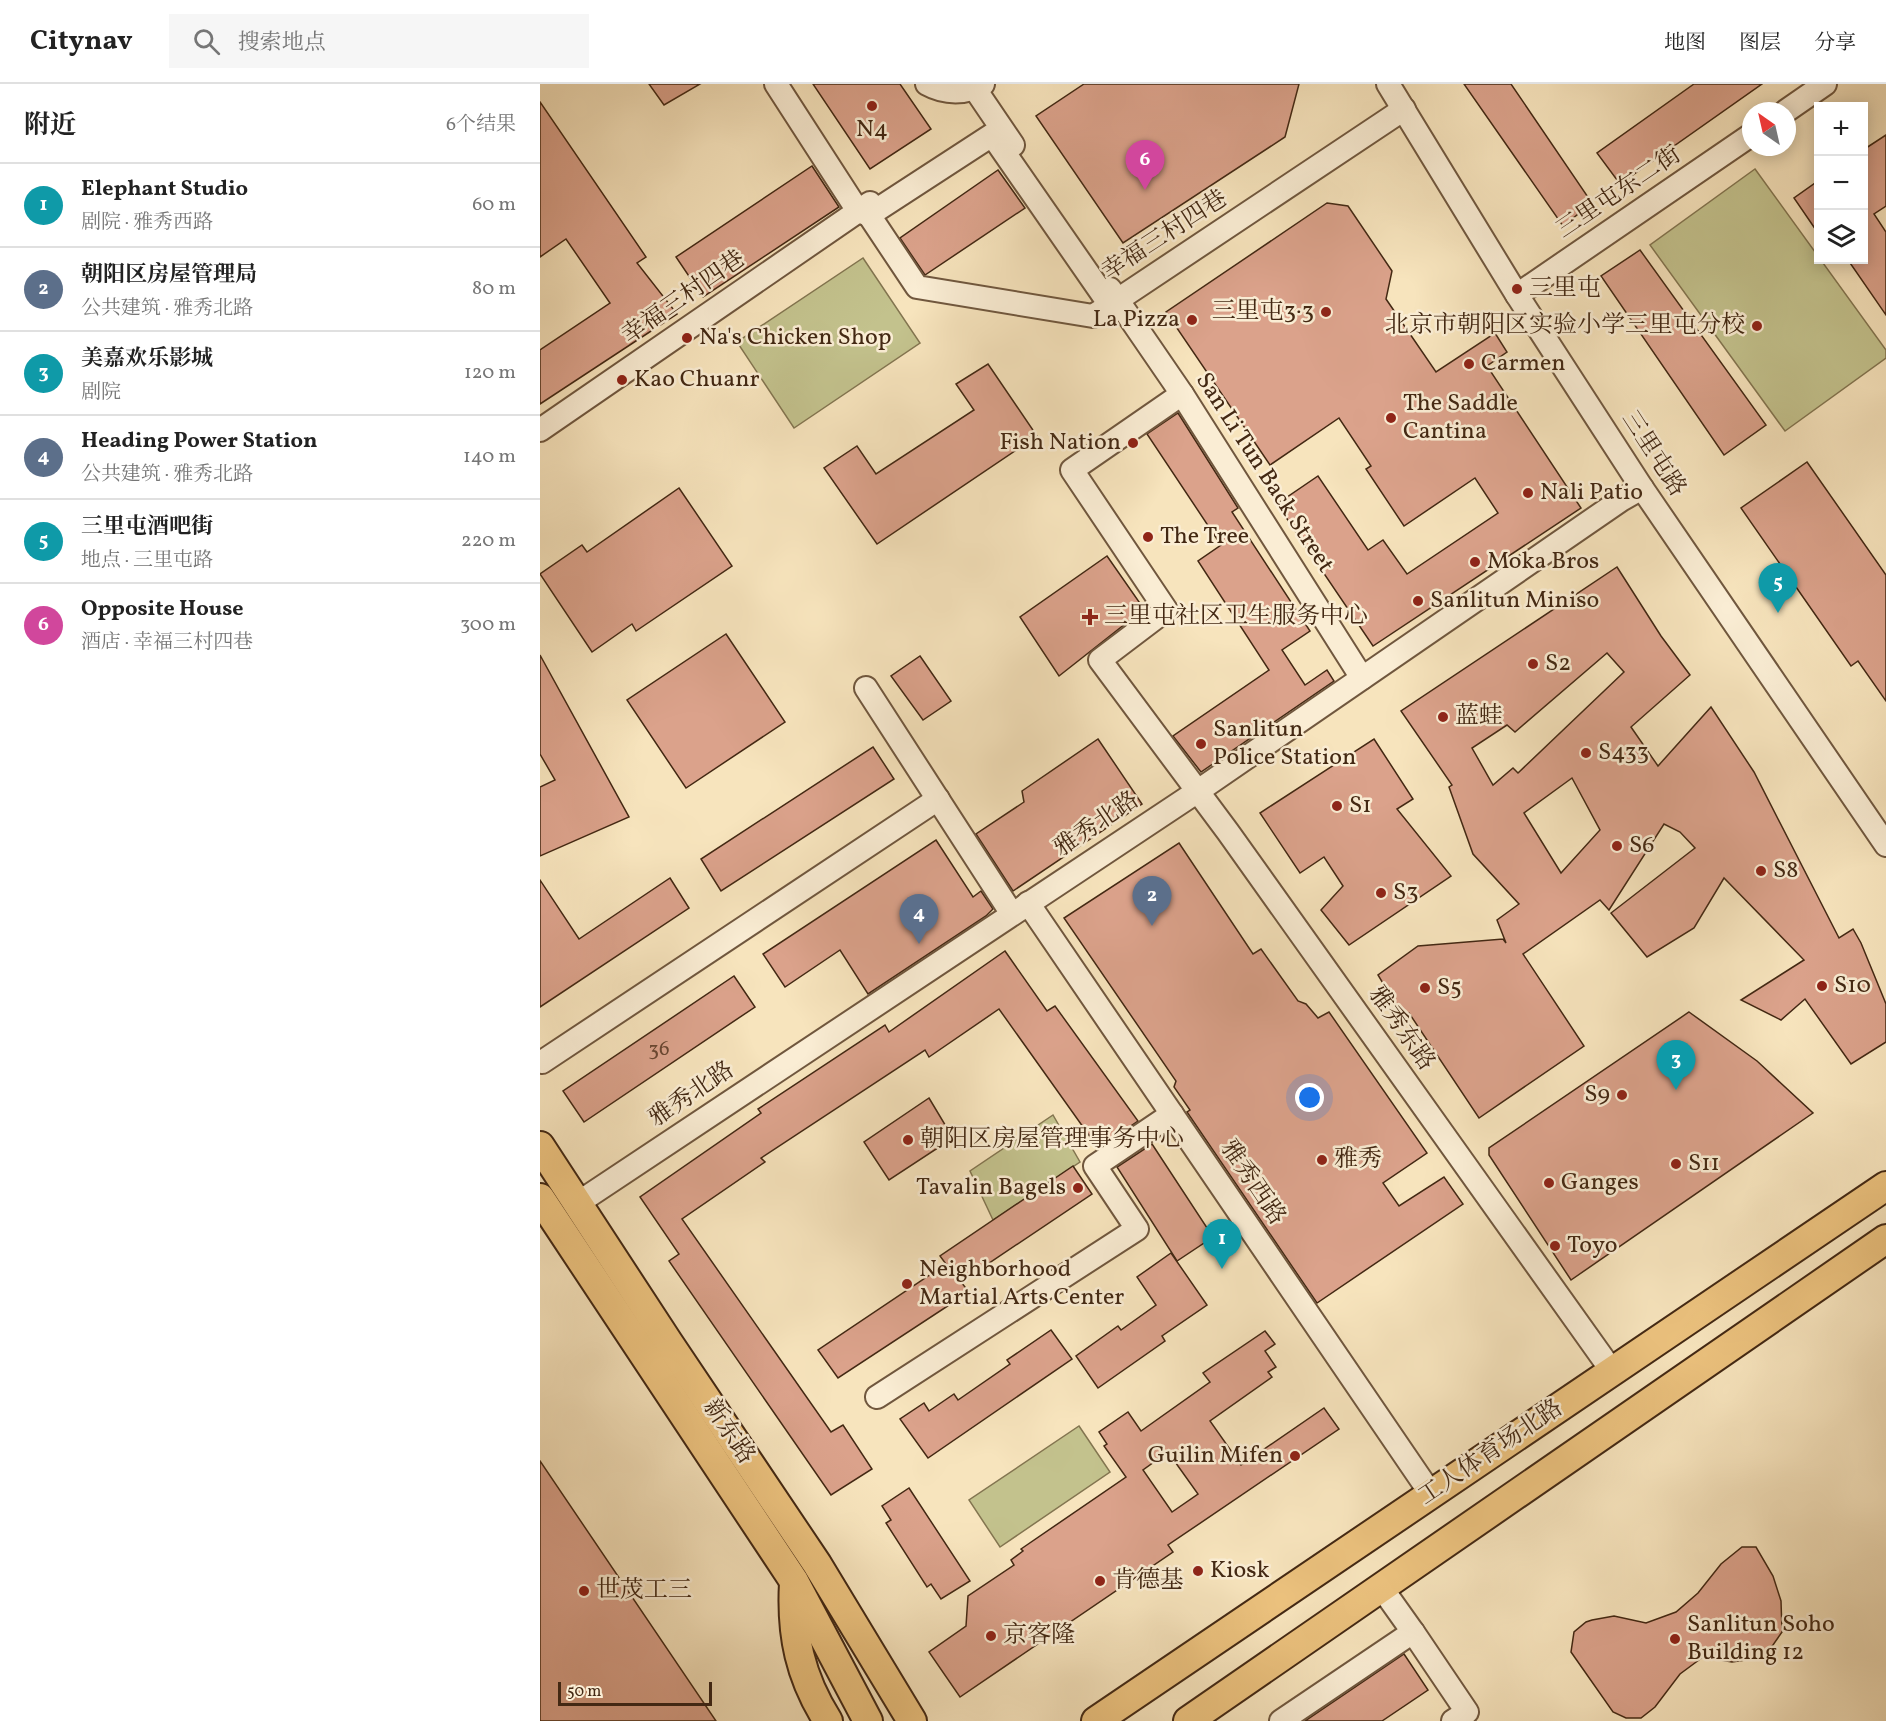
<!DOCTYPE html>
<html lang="zh">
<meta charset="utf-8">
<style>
:root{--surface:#fff;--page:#f6f6f6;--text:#222;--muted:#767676;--line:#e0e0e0;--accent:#ea580c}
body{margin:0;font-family:Vollkorn,"Noto Serif SC",serif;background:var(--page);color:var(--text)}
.controls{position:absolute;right:18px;top:18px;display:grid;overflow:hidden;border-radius:0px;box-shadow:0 3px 15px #0003}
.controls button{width:54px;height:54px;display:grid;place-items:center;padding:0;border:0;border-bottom:2px solid var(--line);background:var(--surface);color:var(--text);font:30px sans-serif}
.compass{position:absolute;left:1202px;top:18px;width:54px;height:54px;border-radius:50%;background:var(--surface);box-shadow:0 3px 15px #0003;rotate:326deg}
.scale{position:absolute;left:18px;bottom:15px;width:154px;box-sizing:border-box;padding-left:6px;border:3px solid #432813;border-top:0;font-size:16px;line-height:21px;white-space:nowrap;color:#432813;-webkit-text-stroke:4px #faedd4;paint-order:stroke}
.you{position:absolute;left:770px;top:1014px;width:21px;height:21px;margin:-15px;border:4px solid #fff;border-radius:50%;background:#1a73e8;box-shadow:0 0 0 9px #1a73e833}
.badge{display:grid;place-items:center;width:39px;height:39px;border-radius:50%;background:var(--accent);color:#fff;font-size:20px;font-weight:700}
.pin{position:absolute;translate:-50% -50px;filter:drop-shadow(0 2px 3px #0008)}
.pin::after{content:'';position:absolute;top:32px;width:21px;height:18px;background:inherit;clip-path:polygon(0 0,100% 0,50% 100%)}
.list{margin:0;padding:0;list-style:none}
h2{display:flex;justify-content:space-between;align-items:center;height:78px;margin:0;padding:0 24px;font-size:26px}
h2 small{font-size:20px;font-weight:400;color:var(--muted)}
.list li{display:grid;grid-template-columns:39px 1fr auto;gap:18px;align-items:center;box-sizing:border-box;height:84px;padding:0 24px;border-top:2px solid var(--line)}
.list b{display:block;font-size:22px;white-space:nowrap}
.list p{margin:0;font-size:20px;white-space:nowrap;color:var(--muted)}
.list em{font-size:20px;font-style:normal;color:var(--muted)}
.icon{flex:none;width:33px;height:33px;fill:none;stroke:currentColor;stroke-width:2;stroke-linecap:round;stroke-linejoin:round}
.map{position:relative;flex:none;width:1346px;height:1637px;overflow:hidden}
header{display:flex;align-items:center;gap:36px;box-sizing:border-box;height:84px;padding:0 30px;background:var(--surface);border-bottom:2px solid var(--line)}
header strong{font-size:28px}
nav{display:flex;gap:33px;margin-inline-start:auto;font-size:21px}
.search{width:420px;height:54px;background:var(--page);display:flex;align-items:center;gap:15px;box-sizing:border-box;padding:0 21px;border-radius:0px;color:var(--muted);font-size:22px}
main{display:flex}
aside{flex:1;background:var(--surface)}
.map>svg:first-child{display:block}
</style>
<header>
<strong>Citynav</strong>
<div class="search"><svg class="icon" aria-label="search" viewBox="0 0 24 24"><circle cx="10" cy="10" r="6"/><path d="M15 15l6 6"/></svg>搜索地点</div>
<nav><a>地图</a><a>图层</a><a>分享</a></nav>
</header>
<main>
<aside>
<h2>附近<small>6个结果</small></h2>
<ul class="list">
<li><span class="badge" style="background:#0f9aa8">1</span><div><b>Elephant Studio</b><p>剧院 · 雅秀西路</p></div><em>60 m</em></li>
<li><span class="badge" style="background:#5c6f8a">2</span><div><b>朝阳区房屋管理局</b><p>公共建筑 · 雅秀北路</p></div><em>80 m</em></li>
<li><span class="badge" style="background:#0f9aa8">3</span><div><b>美嘉欢乐影城</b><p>剧院</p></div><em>120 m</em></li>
<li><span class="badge" style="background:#5c6f8a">4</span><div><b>Heading Power Station</b><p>公共建筑 · 雅秀北路</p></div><em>140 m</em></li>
<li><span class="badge" style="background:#0f9aa8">5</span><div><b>三里屯酒吧街</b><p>地点 · 三里屯路</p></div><em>220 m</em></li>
<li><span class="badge" style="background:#d1479c">6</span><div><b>Opposite House</b><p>酒店 · 幸福三村四巷</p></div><em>300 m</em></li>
</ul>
</aside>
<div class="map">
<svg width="1346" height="1637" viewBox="0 0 1346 1637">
<rect width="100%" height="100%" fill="#f7e4bd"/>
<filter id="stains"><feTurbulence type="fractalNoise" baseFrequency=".00333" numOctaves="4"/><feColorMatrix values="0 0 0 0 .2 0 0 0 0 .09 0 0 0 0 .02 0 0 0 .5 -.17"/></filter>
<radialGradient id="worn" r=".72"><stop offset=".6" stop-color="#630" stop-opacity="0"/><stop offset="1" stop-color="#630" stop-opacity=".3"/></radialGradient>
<g fill="#c3c28d" stroke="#837550" stroke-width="1.5">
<path d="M1215,85l131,181v8l-101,73 -135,-186z"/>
<path d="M323,174l57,85 -126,85 -57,-86z"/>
<path d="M513,1031l27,47 -87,58 -23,-49z"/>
<path d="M539,1342l31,46 -110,75 -31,-47z"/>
</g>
<g fill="#dba28b" stroke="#432813" stroke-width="1.5" fill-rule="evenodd">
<path d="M109,0h51l-36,21z"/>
<path d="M273,0h87l31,45 -61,40z"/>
<path d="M544,0h215l-14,53 -162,106 -87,-127z"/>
<path d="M924,0h47l81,119 -29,23z"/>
<path d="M1154,0h68l-142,100 -23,-31z"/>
<path d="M0,18l106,155 -9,6 40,51 -137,90v-54l70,-47 -44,-64 -26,18z"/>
<path d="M1346,51v71l-12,8 12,18v83l-38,-55h15v-110z"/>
<path d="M272,82l27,41 -136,90 -27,-40z"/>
<path d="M458,86l27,38 -100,67 -25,-37z"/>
<path d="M1278,97v52l-24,-35z"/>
<path d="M787,119l21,3 44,65 -6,28 50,73 59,-39 12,19 -20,14 94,142 -208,138 -96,-142 41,-28 50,74 15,-10 24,34 91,-61 -23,-35 -71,48 -38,-57 5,-3 -32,-48 -69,47 -104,-153z"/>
<path d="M1100,166l126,175 -42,30 -123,-179z"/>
<path d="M448,280l49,72 -160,108 -53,-76 33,-22 19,28 98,-64 -18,-26z"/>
<path d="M638,329l60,95 -6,4 78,119 -28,19 23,35 22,-15 7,11 -133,91 -28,-36 96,-66 -71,-109 23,-16 -74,-111z"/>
<path d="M1267,378l79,113v126l-28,-40 -7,5 -110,-158z"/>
<path d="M139,404l53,78 -96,65 -4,-7 -40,28 -52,-78 42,-29 5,7z"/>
<path d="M567,472l37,53 -85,67 -39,-59z"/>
<path d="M1077,483l44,69 29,39 -59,52 27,39 53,-59 43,65 85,166 14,-9 8,14 25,61v38l-35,22 -46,-65 -24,21 -40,-20 63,-40 -80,-82 -30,50 -47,29 -36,-44 84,-65 -15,-16 -16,-8 -55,86 -9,-10 -77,54 61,92 -105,72 -70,-105 -7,2 -24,-40 40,-29 85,-7 3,4 -9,-23 22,-16 -46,-50 -24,-67 3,-2 -51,-74zM1067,569l17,19 -106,101 -5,-5 -20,17 -21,-37 35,-23 8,7zM1032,694l28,52 -39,43 -37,-60z"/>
<path d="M186,550l59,88 -99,66 -59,-88z"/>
<path d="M0,571l89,162 -89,39v-69l15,-7 -15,-26z"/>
<path d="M380,572l31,45 -28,19 -32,-44z"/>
<path d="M558,655l44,65 -129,87 -37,-57 48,-32 -2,-11z"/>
<path d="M834,655l39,60 -16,10 54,67 -102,69 -28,-35 22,-24 -19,-29 -24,16 -40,-60z"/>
<path d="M333,663l21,32 -173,112 -20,-32z"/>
<path d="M396,756l37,57 8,-6 12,18 -7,7 -118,78 -28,-44 -55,37 -22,-33z"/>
<path d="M639,759l74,111 8,-5 37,52 8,3 12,14 11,-6 98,141 -44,30 16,23 45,-29 19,27 -146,99 -130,-191 3,-2 -16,-23 2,-6 -112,-163z"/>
<path d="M130,794l19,30 -149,99v-127l39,59z"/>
<path d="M465,867l42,60 8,-5 83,115 -40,27 -99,-139 -70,48 -4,-7 -164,108 4,4 -83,57 149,213 12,-7 29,44 -41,26 -162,-234 10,-7 -39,-57 121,-84 -3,-4 127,-84 4,7z"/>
<path d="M194,892l21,31 -171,115 -21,-31z"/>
<path d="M1149,928l68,49 56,52 -242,167 -82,-125v-7z"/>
<path d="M389,1014l24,40 -64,42 -25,-38z"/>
<path d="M612,1060l61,93 -36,24 -60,-94z"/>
<path d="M533,1082l19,28 -131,88 8,10 -131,86 -20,-28 128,-86 -6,-8z"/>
<path d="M631,1169l36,52 -45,31 3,5 -67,47 -22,-32 42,-30 3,4 35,-25 -19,-28z"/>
<path d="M511,1246l21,29 -144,99 -28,-39 24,-16 5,8 25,-17 4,6 52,-36 -3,-4z"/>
<path d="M725,1247l10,13 -10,7 11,16 -8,5 4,5 -62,44 31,44 83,-57 15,21 -171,116 5,7 -213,145 -31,-45 37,-26 2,-30 46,-31 -3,-5 12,-9 -2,-2 105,-72 -22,-31 3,-2 -8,-12 29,-20 13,19 69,-49 -7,-9zM628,1368l30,42 -26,18 -29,-42z"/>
<path d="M0,1377l176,260h-176z"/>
<path d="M369,1404l61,93 -29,18 -10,-15 -4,3 -41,-64 5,-3 -9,-14z"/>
<path d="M1202,1463h14l17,29 8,25 1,31 -9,13 -21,14 -20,3 -29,-5 -23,17 -25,33 -14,11h-15l-13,-6 -42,-60 3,-20 12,-10 6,-2 22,-4 32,7 30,-11 22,-19 23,-29z"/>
<path d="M864,1570l24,36 -46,31h-77z"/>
</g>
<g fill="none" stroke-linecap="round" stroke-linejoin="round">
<defs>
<g id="minor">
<path d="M236,0l82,127 11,4 123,-80 118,170 294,-196"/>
<path d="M387,0c18,10 39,10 56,0"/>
<path d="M848,0l129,211 125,193 244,357"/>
<path d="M435,5l38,56"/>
<path d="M1246,27l39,-27"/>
<path d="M329,131l48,72 176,29 17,-11"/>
<path d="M570,205l72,105 180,284"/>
<path d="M977,211l234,-160"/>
<path d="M642,310l-110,76 94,140 -66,50 128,172 384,539"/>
<path d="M0,346l330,-227"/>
<path d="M326,604l146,226"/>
<path d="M488,819l403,591"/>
<path d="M2,978l396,-263"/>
<path d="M38,1119l620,-412 423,-291 21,-12"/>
<path d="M337,1313l260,-168 -42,-63 77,-52"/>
<path d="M873,1548l54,80 -14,9"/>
<path d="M741,1637l132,-89 -32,-45"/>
</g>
<g id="major">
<path d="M0,1062l128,196 149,222 95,157"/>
<path d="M0,1114l254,383 74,140"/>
<path d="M254,1499c-3,52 6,94 34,138"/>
<path d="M556,1637l790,-535"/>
<path d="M648,1637l698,-482"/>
</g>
</defs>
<use href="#minor" stroke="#70573e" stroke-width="26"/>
<use href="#major" stroke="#432813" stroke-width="32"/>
<use href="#minor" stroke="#faedd4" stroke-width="22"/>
<use href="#major" stroke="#ecc27e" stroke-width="28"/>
</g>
<g fill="#8f2418" stroke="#faedd4" stroke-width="2">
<circle cx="332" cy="22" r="6"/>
<circle cx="977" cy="205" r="6"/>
<circle cx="786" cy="228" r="6"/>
<circle cx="652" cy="236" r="6"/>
<circle cx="1217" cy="242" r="6"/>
<circle cx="147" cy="254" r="6"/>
<circle cx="929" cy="280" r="6"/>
<circle cx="82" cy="296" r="6"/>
<circle cx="851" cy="334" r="6"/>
<circle cx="593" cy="359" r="6"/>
<circle cx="988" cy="409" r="6"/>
<circle cx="608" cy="453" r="6"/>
<circle cx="935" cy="478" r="6"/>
<circle cx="878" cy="517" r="6"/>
<path d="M547 524h6v6h6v6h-6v6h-6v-6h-6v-6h6z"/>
<circle cx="993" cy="580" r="6"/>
<circle cx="903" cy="633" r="6"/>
<circle cx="661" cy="660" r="6"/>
<circle cx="1046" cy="669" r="6"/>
<circle cx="797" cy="722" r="6"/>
<circle cx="1077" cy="762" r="6"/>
<circle cx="1221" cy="787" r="6"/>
<circle cx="841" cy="809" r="6"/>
<circle cx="1282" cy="902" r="6"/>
<circle cx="885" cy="904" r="6"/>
<circle cx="1082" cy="1011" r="6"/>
<circle cx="368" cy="1056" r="6"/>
<circle cx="782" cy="1076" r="6"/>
<circle cx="1136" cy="1080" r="6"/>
<circle cx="1009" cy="1099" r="6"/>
<circle cx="538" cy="1104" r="6"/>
<circle cx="1015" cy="1162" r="6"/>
<circle cx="367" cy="1200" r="6"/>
<circle cx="755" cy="1372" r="6"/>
<circle cx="658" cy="1487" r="6"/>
<circle cx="560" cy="1497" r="6"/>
<circle cx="44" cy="1507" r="6"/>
<circle cx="451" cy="1552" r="6"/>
<circle cx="1135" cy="1555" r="6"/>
</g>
<g text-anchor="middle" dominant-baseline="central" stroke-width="5" stroke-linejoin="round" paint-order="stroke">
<g font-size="21" fill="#694631">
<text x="119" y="965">36</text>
</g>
<g font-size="24" fill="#432813" stroke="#faedd4" text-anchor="start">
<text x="332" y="46" text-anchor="middle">N4</text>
<text x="989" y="205">三里屯</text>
<text x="774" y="228" text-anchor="end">三里屯3·3</text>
<text x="640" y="236" text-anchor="end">La Pizza</text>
<text x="1205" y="242" text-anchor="end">北京市朝阳区实验小学三里屯分校</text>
<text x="159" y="254">Na's Chicken Shop</text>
<text x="941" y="280">Carmen</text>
<text x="94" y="296">Kao Chuanr</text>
<text x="863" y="320">The Saddle<tspan x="863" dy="28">Cantina</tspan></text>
<text x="581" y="359" text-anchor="end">Fish Nation</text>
<text x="1000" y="409">Nali Patio</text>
<text x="620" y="453">The Tree</text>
<text x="947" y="478">Moka Bros</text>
<text x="890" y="517">Sanlitun Miniso</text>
<text x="564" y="533">三里屯社区卫生服务中心</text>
<text x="1005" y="580">S2</text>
<text x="915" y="633">蓝蛙</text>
<text x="673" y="646">Sanlitun<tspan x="673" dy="28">Police Station</tspan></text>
<text x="1058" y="669">S433</text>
<text x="809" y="722">S1</text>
<text x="1089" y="762">S6</text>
<text x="1233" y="787">S8</text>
<text x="853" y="809">S3</text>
<text x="1294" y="902">S10</text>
<text x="897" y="904">S5</text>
<text x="1070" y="1011" text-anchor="end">S9</text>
<text x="380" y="1056">朝阳区房屋管理事务中心</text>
<text x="794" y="1076">雅秀</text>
<text x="1148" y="1080">S11</text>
<text x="1021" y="1099">Ganges</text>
<text x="526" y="1104" text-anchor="end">Tavalin Bagels</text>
<text x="1027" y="1162">Toyo</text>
<text x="379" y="1186">Neighborhood<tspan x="379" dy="28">Martial Arts Center</tspan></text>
<text x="743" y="1372" text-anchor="end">Guilin Mifen</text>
<text x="670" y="1487">Kiosk</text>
<text x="572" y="1497">肯德基</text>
<text x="56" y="1507">世茂工三</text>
<text x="1147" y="1541">Sanlitun Soho<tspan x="1147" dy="28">Building 12</tspan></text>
<text x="463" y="1552">京客隆</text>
</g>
<g font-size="24" fill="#432813" stroke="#faedd4">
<text transform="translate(1079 109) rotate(-34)">三里屯东二街</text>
<text transform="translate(625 152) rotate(-33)">幸福三村四巷</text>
<text transform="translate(144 214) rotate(-35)">幸福三村四巷</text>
<text transform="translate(1113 370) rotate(57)">三里屯路</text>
<text transform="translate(724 389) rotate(57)">San Li Tun Back Street</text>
<text transform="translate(557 741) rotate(-34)">雅秀北路</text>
<text transform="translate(861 945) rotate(55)">雅秀东路</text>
<text transform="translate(152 1011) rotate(-34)">雅秀北路</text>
<text transform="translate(712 1099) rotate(56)">雅秀西路</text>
<text transform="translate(188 1348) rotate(56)">新东路</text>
<text transform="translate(951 1369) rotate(-34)">工人体育场北路</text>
</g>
</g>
<rect width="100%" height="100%" filter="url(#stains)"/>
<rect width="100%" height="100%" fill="url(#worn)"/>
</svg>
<div class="controls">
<button>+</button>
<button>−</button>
<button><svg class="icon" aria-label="layers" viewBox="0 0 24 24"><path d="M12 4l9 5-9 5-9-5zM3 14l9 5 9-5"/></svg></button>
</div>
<svg class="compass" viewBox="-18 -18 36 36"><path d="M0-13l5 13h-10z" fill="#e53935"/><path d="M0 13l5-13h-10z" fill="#767676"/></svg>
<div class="scale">50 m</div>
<div class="you"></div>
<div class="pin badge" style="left:682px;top:1185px;background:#0f9aa8">1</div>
<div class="pin badge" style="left:612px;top:842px;background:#5c6f8a">2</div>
<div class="pin badge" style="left:1136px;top:1006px;background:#0f9aa8">3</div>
<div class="pin badge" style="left:379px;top:860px;background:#5c6f8a">4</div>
<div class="pin badge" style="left:1238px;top:529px;background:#0f9aa8">5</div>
<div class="pin badge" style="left:605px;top:106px;background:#d1479c">6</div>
</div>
</main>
